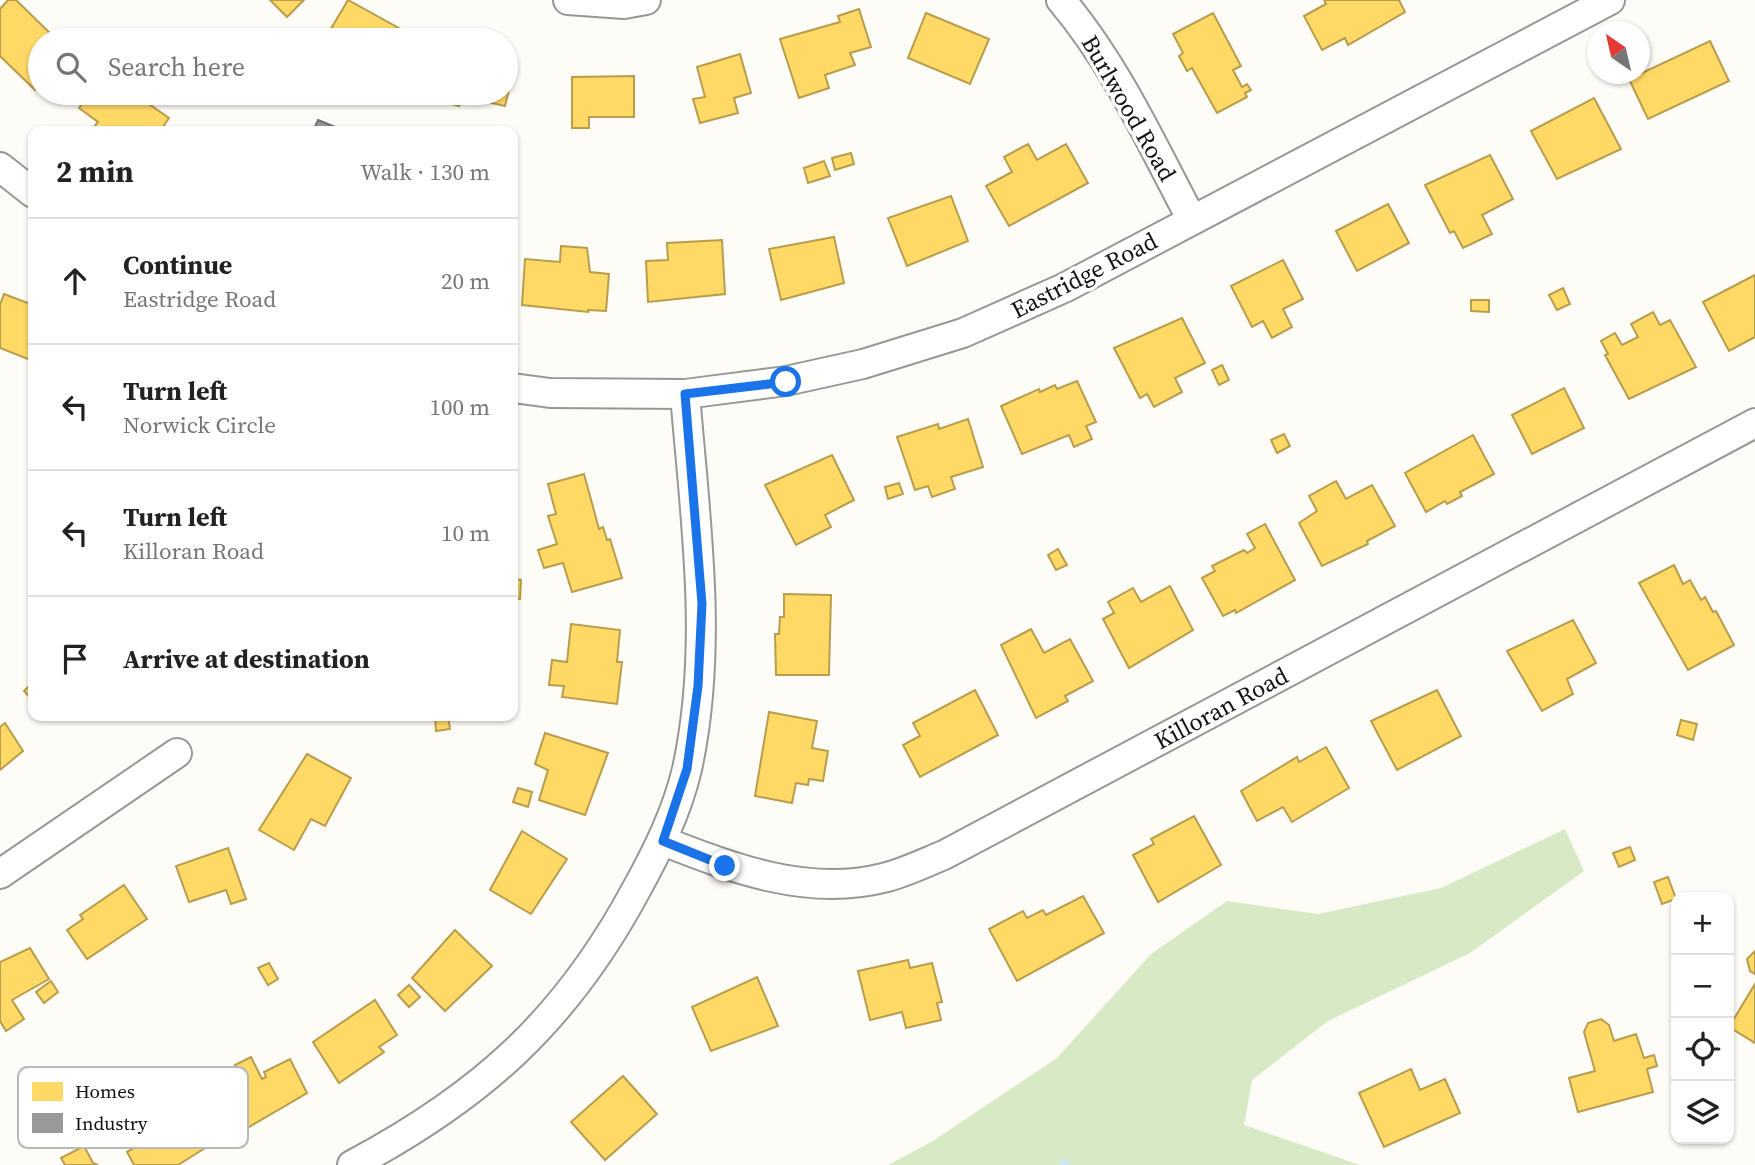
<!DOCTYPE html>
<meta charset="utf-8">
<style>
:root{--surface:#fff;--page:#f6f6f6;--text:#222;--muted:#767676;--line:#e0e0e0}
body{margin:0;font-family:"Source Serif 4",serif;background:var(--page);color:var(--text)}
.controls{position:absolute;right:21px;bottom:21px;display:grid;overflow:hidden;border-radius:14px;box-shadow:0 2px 5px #0004}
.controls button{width:63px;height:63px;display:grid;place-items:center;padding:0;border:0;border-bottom:2px solid var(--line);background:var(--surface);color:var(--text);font:35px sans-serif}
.compass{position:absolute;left:1587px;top:21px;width:63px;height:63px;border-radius:50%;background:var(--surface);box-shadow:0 2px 5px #0004;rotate:326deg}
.stop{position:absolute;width:21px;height:21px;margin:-16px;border:5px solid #1a73e8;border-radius:50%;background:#fff}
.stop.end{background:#1a73e8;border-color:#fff;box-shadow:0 2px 7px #0008}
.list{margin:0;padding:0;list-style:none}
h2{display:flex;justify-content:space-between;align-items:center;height:91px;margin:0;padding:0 28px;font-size:30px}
h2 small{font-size:23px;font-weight:400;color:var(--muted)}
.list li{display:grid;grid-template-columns:46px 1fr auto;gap:21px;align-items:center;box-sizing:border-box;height:126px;padding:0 28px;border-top:2px solid var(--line)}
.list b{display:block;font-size:26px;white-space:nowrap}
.list p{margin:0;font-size:23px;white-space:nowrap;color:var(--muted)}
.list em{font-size:23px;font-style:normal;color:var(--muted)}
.icon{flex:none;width:38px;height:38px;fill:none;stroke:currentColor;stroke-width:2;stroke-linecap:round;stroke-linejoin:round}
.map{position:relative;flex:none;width:1755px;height:1165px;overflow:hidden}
.search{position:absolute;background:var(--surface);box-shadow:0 2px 5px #0004;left:28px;top:28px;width:490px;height:77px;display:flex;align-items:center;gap:18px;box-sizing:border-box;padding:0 24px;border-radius:38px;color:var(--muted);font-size:26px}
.panel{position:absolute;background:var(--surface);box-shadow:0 2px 5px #0004;left:28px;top:126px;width:490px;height:595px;border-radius:14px}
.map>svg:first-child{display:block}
</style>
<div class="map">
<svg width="1755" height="1165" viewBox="0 0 1755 1165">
<rect width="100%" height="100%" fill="#fdfcf7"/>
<path fill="#d8eac5" d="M1565,829l19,42 -114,82 -142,68 -76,59 -8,45 116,40h-472l45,-24 124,-83 94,-104 76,-53 91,13 123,-26z"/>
<g fill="#ffd966" stroke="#b89d4c" stroke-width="2">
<path d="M8,0h8l41,40h-17v44l-5,6 -35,-34v-47z"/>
<path d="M270,0h34l-17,17z"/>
<path d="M348,0l56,31 -5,9h-56l-14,-8z"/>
<path d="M1324,0h75l6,12 -57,33 -3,-7 -23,12 -18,-34 22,-12z"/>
<path d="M859,9l12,38 -21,6 5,12 -30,10 4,13 -30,10 -19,-59 60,-17 -2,-6z"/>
<path d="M926,13l63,26 -19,45 -62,-26z"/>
<path d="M1213,13l28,53 -8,4 9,17 5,-3 4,6 -6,3 2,4 -30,16 -25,-45 -5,3 -8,-15 4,-3 -10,-19z"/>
<path d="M1710,41l19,40 -81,38 -19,-40z"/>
<path d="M740,54l11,39 -17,5 4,15 -38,10 -7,-24 12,-2 -8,-30z"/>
<path d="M506,66l8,3 -9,37 -43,-10 -3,10 -22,-6 2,-7h67z"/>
<path d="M634,76v41h-45v11h-17v-51z"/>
<path d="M90,93h43l36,25 -9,13h-62l-5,-3 5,-6 -19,-14z"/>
<path d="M1594,98l27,51 -64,30 -26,-48z"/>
<path d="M1028,144l9,16 29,-16 22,39 -79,43 -23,-40 26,-14 -8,-15z"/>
<path d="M851,153l3,11 -19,6 -3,-12z"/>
<path d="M1490,155l23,44 -31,16 10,19 -29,14 -9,-17 -4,2 -25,-48z"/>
<path d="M824,161l6,15 -22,7 -4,-15z"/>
<path d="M951,196l17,45 -61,25 -19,-48z"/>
<path d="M1388,204l21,39 -52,28 -21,-40z"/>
<path d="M834,237l10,46 -63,17 -12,-51z"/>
<path d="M722,240l3,54 -77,8 -2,-41 22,-1 -1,-17z"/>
<path d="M561,246l26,2 3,24 19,2 -3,37 -18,-1v2l-66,-7 3,-46 35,3z"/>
<path d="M1283,260l20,39 -20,10 9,18 -20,11 -9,-17 -11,6 -21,-41z"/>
<path d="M1755,275v62l-26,14 -26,-49z"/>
<path d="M1563,288l7,16 -13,6 -8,-15z"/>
<path d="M4,294l29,11v56l-33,-13v-43z"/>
<path d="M1471,300h18v12l-18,-1z"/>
<path d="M1653,312l7,13 10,-5 26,47 -67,32 -24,-44 3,-1 -7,-13 14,-8 7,12 16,-8 -7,-13z"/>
<path d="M1182,318l23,45 -30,15 7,14 -28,15 -7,-13 -7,4 -26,-50z"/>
<path d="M1222,365l7,15 -10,5 -7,-15z"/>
<path d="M1077,381l19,41 -10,4 6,13 -18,8 -5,-12 -47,19 -21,-48 38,-17 1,3 15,-7 2,4z"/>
<path d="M1564,388l20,40 -52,26 -20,-39z"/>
<path d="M968,419l15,48 -32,10 4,12 -23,8 -4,-11 -13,4 -18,-53 41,-13 1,5z"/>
<path d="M1284,434l6,12 -13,7 -6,-13z"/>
<path d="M1473,435l21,39 -34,18 2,4 -15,8 -2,-3 -19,11 -21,-39z"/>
<path d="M832,455l22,45 -29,15 6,12 -35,18 -31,-60z"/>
<path d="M584,474l15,55 4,-2 4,13 3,-1 12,39 -50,14 -9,-29 -19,5 -6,-18 19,-6 -9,-28 8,-2 -8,-30z"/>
<path d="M1336,481l10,18 26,-14 23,41 -28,15 1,3 -46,22 -23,-43 18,-12 -8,-15z"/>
<path d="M899,483l4,11 -15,5 -3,-12z"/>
<path d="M1265,524l30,56 -59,33 -1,-3 -12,6 -21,-38 13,-7 -3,-5 32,-16 3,3 8,-5 -8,-14z"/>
<path d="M1058,549l9,16 -11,5 -8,-15z"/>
<path d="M1674,565l9,19 7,-4 11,20 4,-3 8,15 3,-1 18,34 -46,25 -49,-87z"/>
<path d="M513,579l8,1 -1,19h-7z"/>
<path d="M1170,586l23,44 -64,38 -26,-49 11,-6 -6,-11 25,-14 8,14z"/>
<path d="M784,594l47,1 -2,80h-53l-1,-41h4l1,-17h4z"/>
<path d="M1573,620l23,43 -29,16 6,15 -31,17 -35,-60z"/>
<path d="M571,624l49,6 -3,32h5l-5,42 -55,-7 2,-11 -15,-1 3,-25 15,2z"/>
<path d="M1031,629l13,24 26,-14 23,42 -28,15 3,5 -32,17 -35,-73z"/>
<path d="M33,682v19l-9,-10z"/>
<path d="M975,690l23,45 -78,42 -17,-32 17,-9 -7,-13z"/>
<path d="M1437,690l24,46 -64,34 -26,-49z"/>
<path d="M769,712l48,9 -5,27 16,3 -5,30 -14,-2 -1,6 -12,-2 -4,20 -37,-7z"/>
<path d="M435,716h13l2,13 -14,2z"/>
<path d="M1681,720l16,4 -4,16 -16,-5z"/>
<path d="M5,723l18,28 -23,19v-43z"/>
<path d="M545,733l63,20 -23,62 -46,-15 9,-30 -13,-6z"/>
<path d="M1326,747l23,41 -57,34 -9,-15 -26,14 -16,-30 56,-34 2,5z"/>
<path d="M307,754l44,24 -26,48 -14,-7 -17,31 -35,-20z"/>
<path d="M518,788l14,4 -4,15 -15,-5z"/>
<path d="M1194,816l27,49 -63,37 -25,-47 21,-11 -3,-5z"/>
<path d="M522,831l45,28 -36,55 -41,-24z"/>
<path d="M1630,847l5,13 -16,7 -6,-14z"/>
<path d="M228,848l18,51 -15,5 -5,-14 -37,12 -13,-36z"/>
<path d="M1668,877l8,22 -14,5 -8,-22z"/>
<path d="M124,885l23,34 -60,40 -20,-29 16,-11 -3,-4z"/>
<path d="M1083,896l21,37 -87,48 -28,-52 34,-18 4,7 16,-8 3,5z"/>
<path d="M455,930l37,36 -47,45 -33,-33z"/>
<path d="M30,948l19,31 -37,21 12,19 -18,12 -6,-10v-59z"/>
<path d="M1755,951v23l-5,-3 -3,-12z"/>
<path d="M908,960l2,8 22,-5 10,39 -5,1 4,17 -35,8 -4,-16 -32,8 -12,-49z"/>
<path d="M269,963l9,16 -10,6 -10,-17z"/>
<path d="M757,977l21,49 -67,25 -19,-44z"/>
<path d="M51,981l7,11 -14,11 -8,-11z"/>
<path d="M1755,984v59l-26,-16z"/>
<path d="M409,985l11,12 -11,10 -11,-12z"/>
<path d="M375,1000l22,35 -18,12 5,5 -45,31 -26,-41z"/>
<path d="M1601,1019l8,6 5,16 22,-7 8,24 10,-3 3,11 -10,3 6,23 -75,20 -9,-34 26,-7 -11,-39 4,-9z"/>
<path d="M251,1057l11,22 4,-2 -2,-5 26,-13 17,34 -70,41 -16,-32 26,-14 -12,-23z"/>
<path d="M1411,1069l9,21 25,-11 15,34 -76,34 -25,-54z"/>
<path d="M623,1076l34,38 -52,46 -34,-38z"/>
<path d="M179,1100l10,19 7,-3 14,29 -32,20h-44l-7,-13 16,-9 -4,-7 10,-6 4,7 4,-2 -9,-18z"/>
<path d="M84,1146l9,17 5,2h-33l-4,-7z"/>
</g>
<path fill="#999" stroke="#707070" stroke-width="2" d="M318,120l27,11h-32z"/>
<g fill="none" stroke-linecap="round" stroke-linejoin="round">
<path stroke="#cde8f7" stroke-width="9" d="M1064,1163l1,2"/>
<defs>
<g id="street">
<path d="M568,0l56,4 22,-4"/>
<path d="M1061,0c55,65 91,145 131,220"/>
<path d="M0,167l33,26"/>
<path d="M513,388l37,5 135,1 101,-13 77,-17 100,-31 101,-45 546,-288"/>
<path d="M663,841c68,27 145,56 220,37 21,-5 41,-15 61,-23l811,-432"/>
<path d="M0,874l177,-121"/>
<path d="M352,1165c130,-69 214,-145 284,-275 21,-38 41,-78 51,-121 27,-123 8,-251 -2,-375"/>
</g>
</defs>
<use href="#street" stroke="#979795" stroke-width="32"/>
<use href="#street" stroke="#fffffe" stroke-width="28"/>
</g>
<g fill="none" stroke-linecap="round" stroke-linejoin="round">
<path stroke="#1a73e8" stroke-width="9" d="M725,866l-62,-25 24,-72 11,-83 4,-82 -17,-210 101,-12"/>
</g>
<g text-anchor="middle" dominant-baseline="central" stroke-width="7" stroke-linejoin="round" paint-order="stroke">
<g font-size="24" fill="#111" stroke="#fff">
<text transform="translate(1129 108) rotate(60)">Burlwood Road</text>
<text transform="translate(1084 275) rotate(-27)">Eastridge Road</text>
<text transform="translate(1221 708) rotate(-28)">Killoran Road</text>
</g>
</g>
<rect x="18" y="1067" width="230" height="81" rx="10" fill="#fff" stroke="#b8b8b8" stroke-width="2"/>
<rect x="32" y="1082" width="31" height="19" fill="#ffd966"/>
<rect x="32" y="1113" width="31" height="20" fill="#999"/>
<g font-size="19" fill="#111">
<text x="75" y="1098">Homes</text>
<text x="75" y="1130">Industry</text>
</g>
</svg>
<div class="controls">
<button>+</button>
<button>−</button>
<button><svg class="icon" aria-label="locate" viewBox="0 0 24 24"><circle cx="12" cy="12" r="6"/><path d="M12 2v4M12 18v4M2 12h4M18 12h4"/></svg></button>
<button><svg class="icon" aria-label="layers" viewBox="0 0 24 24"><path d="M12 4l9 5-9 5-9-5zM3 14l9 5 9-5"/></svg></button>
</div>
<svg class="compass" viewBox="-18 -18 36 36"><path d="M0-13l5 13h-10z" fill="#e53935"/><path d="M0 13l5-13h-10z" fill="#767676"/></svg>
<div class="stop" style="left:786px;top:382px"></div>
<div class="stop end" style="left:725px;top:866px"></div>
<div class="search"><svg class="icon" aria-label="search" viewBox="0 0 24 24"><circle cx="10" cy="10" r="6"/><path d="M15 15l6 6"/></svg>Search here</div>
<section class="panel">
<h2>2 min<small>Walk · 130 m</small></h2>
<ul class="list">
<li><svg class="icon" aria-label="ahead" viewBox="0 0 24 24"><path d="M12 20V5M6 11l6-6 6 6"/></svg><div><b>Continue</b><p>Eastridge Road</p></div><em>20 m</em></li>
<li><svg class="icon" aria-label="left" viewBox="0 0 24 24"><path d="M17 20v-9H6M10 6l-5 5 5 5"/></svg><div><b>Turn left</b><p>Norwick Circle</p></div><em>100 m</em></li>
<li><svg class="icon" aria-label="left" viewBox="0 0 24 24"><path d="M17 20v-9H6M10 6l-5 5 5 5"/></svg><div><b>Turn left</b><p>Killoran Road</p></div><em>10 m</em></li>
<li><svg class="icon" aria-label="arrive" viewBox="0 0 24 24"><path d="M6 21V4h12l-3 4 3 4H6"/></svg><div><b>Arrive at destination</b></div></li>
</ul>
</section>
</div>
